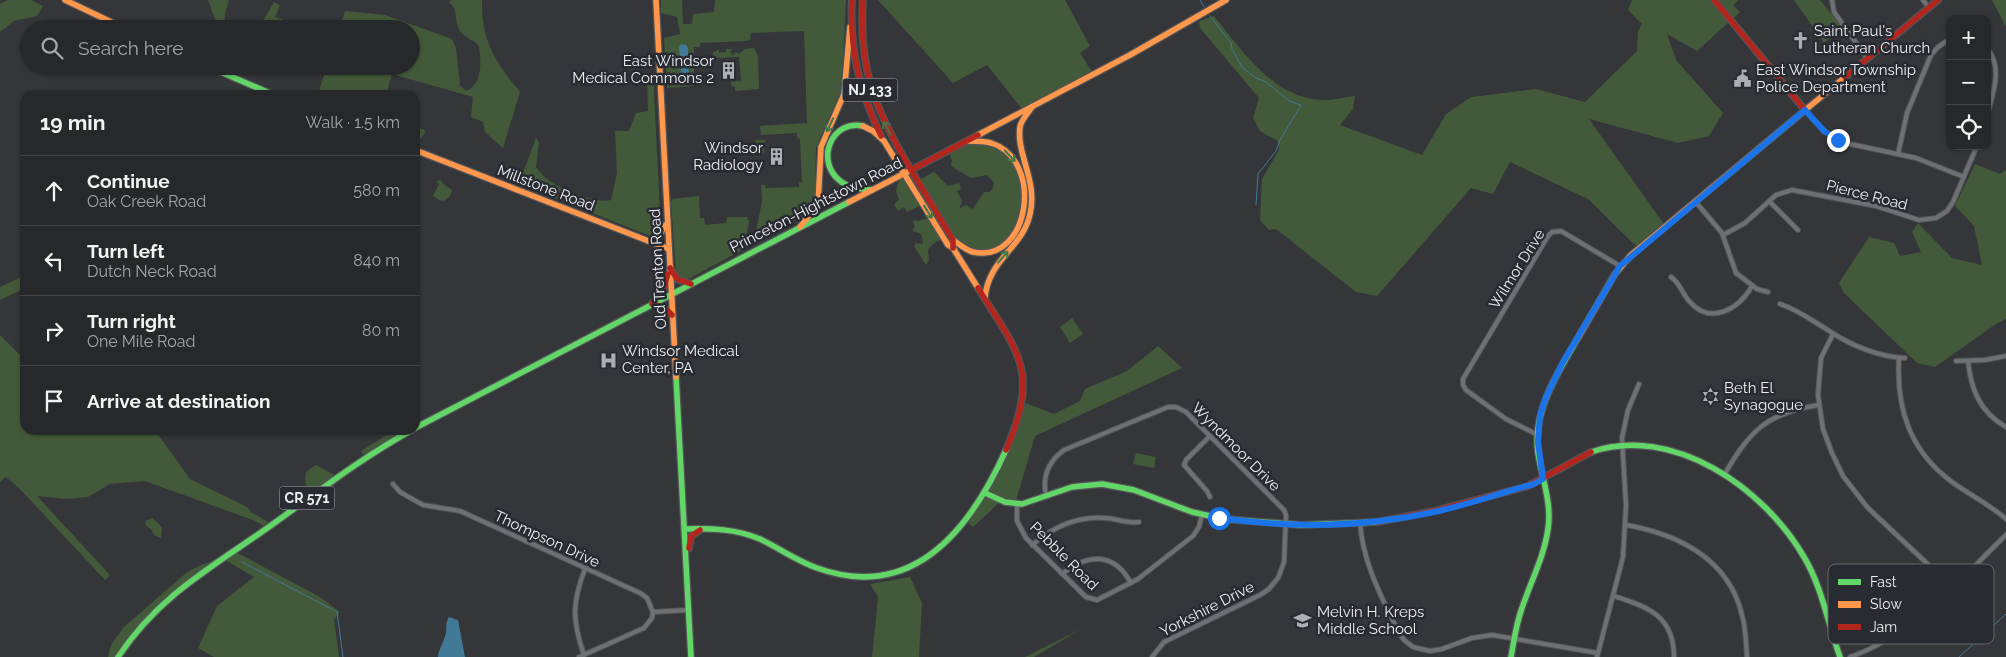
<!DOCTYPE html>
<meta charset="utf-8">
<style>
:root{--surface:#27282b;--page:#2f3033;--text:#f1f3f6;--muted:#a4a6a9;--line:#434447}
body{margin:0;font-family:Raleway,sans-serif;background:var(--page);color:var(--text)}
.controls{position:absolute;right:15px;top:15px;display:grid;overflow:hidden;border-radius:10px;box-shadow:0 1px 4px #0004}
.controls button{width:45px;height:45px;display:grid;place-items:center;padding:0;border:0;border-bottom:1px solid var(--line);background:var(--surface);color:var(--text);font:25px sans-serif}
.stop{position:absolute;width:15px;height:15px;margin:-11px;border:4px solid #1a73e8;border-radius:50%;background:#fff}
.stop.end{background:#1a73e8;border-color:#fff;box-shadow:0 1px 5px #0008}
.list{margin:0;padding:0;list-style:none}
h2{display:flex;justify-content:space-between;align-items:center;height:65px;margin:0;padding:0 20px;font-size:21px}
h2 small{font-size:16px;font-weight:400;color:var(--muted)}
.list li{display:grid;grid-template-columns:32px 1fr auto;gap:15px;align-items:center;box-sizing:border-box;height:70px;padding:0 20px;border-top:1px solid var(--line)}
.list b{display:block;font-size:19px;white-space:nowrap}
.list p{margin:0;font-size:16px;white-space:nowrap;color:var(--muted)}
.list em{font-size:16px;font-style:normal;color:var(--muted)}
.icon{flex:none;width:28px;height:28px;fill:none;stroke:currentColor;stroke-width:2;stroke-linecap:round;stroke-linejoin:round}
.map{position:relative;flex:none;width:2006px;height:657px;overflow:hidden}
.search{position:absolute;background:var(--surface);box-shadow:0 1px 4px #0004;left:20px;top:20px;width:400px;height:55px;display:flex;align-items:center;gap:12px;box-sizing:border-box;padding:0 18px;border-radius:28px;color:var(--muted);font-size:19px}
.panel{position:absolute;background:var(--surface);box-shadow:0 1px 4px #0004;left:20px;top:90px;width:400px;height:345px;border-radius:15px}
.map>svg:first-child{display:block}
</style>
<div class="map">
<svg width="2006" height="657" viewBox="0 0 2006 657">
<rect width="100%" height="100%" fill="#343639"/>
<g fill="#435a3a">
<path d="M8,0h23l12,6 -6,10 -23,5 -14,11v-28z"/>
<path d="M208,0h21l-4,13 -1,16h-11l2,-10z"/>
<path d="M451,0h31c-1,41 13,61 38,92l-17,56 -18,-16 -2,-10 -12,-5 2,-20 -81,-23 -6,21h-66l-1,-4 8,-25h84v-37h-72l6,-18 40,4 67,24 4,9 4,38 7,5c16,-9 14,-29 12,-45 -5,-6 -14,-8 -19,-15 -7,-10 0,-20 -11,-29z"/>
<path d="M661,0h21l1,24h9l1,-10 21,-2 1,-12h131l-3,61 -3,32 -24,55 -1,55 -7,10 -46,26 -4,-1 -2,-6 6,-31 -1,-16h4v3l34,-1v-5h3l-2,-43 -3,-1v-5l-36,2 -1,-9 47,-3 -3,-92 -53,2 -1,7 -4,1 -46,2v4h-6v39l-27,2 -3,-50 16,-4 -3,-17 -16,-4z"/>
<path d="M878,0h187l25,46 -10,7 14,22 -72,34 -35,-44 -34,18z"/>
<path d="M1632,0h107l-6,5 7,7 -43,39 -30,-17 9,26 47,53 -14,23 -31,7 -89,-24 77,108 -27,22 -51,-50 -78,-37 -17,32 -22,-6 -94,108 -21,-4 -80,-63 -7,1 -9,-10 2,-41 17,-29 -1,-9 -18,-10 -7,-13 6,-20 -59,-70 -1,-7 15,-5c28,34 58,81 107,84 11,1 23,-3 34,-4l-2,13 -13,16 82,30 24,-41 25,-17 65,-8 49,13 52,-51 1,-20 4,-7 -14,-14z"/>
<path d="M1794,0h26l23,28 -19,15z"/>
<path d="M1992,0h14v27z"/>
<path d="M274,2l6,3 -5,12 12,4v8h-31l6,-6z"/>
<path d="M754,48l4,8 1,33 -24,2v-4l-4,-1v-4l10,-1 -2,-24 -26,1v-6l6,-2v3l7,-1v-3h6l-2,3 3,3 3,-3 3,2 6,-5z"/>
<path d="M653,73l8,159 -8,5 -134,-53 17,-46 3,4 -3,25c3,4 7,9 11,12 13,10 48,25 64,21l6,-27 -2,-42h14l7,-18 12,-2 -1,-30z"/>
<path d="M415,126l11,5 -10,15 -1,-1z"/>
<path d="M756,140h9l-1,14h-3l-5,-4z"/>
<path d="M966,141l21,1 16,8 20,28v39l-21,28 -20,9c-16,-8 -42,-25 -54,-4l1,10 -3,5 -12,-19 2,-3 6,1 1,-2 -2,-8 -9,-3 3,-5 -2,-4 1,-2 5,1 4,-2h9l-9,-15 -16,8 -3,-5 -6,4 -4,-7 5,-4 -3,-9 4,-15 11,-6 6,11 17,-9 14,14 11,-3 2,6 -4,2 5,10 -3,8 7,-4 7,4 11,-17h5l4,-4 1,-6 -7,-7 -16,3 -20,-12 1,-6 -4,-9z"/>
<path d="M1975,164l25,10 6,-4v149l-10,5 -61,43 -18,-4 -73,-70 -5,-10 30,-46 25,6 6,13 21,-4 -9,-20 6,-9 34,35 30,7 -8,-39 -19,-20z"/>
<path d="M438,180l4,1v2l10,7 -2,6 -6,5 -5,-1 -6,-4 6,-12 -2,-2z"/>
<path d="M699,196l1,22h4l1,7 21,-2 1,-6h20l2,4 -5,28 -56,30h-6l-6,-6 -5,-71 2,-3z"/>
<path d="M25,275v13l-25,12v-13z"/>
<path d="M1072,318l11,16 -13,9 -10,-16z"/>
<path d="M0,335l25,25v70h130l35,49 57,28 5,6 20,11 -5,3 -17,-8 -105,-38 -35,3 -22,13 -21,2 -30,-3 73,79 -5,5 -86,-92 -13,-11 -6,5z"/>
<path d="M1158,346l24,22 -147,68 -20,68 -13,-4 -29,27 -5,-4c25,-36 43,-78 58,-120l28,11 26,-13 5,-12 42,-18z"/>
<path d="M395,430h17l-46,28 -5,-7z"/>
<path d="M1136,453l20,4 -2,11 -21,-4z"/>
<path d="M316,465l22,12 -30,21 -3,-20 1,-6z"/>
<path d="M152,518l10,9 -1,11 -7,-3 -3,-6 -5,-3 -1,-3 2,-3z"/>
<path d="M234,551l86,46 20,15 -6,8 5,37h-125l-16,-9 19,-42 37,-29 -32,-19 -60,45 -44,54h-10l3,-12 13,-18 62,-54c15,-10 33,-13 48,-22z"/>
<path d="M910,577l12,26 -3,54h-47l6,-60 -8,-13z"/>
<path d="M1081,629l-47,28h-9z"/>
</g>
<g fill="#427996">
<path d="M681,44l5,1 2,3 1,31 -2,4 -5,2 -4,-3 3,-11 -2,-24z"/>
<path d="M449,617l9,3 7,37h-27c1,-9 6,-15 8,-24 1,-6 -1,-10 3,-16z"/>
</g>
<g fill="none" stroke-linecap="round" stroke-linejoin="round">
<g stroke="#427996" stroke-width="1">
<path d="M1200,0l4,7"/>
<path d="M1210,16l21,27 1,6 10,18 14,11 10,4 23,19 12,4 -21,35 -4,11 -18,23 -2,31"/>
<path d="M242,562l95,50 6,45"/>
<path d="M1959,657l47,-43"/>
</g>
<defs>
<g id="street">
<path d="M1832,0l2,12 33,46"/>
<path d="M1923,0l6,8"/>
<path d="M1987,48c17,21 5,46 0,69"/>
<path d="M1805,110l19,21 14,9 12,4 66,14 48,19"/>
<path d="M1898,154l9,-41 24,-58 7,-8 12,-8"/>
<path d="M1695,201l27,32 14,40 21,16 11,3"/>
<path d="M1769,201l29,29"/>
<path d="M1723,235l22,-12 31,-28 16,-5 84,16 43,14 17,-2 11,-7 6,-9 24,-56"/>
<path d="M1671,277c9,6 11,16 18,24 21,25 50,8 63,-15"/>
<path d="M1780,304c19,6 34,18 51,28 21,14 49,25 74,26"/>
<path d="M1833,334l-12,24 -3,37 5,34 9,24 11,23 24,31 85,80"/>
<path d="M1899,358c-3,51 11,93 53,124 18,13 37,22 54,37"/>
<path d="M1956,361l29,-1 21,-4"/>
<path d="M1968,361c3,29 12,51 38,66"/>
<path d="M1538,435l-32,-16 -40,-29 -3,-5v-6l85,-143 4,-4 9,-1 59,35"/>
<path d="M1724,475c26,-44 42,-62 95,-70"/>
<path d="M393,484l7,8 23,13 37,6 180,82 7,5 6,14 36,-2"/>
<path d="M1046,495c-4,-19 3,-34 18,-45l104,-43h8l10,5 98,98 2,5 -2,47 -6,16 -9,11 -9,6 -96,47 -12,15"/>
<path d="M1210,497l-3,-6 -23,-26 2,-5 24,-24"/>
<path d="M1017,504v17l9,17 60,59 11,3 41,-21 55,-43 6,-9 3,-12"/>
<path d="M1360,523c3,40 21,73 38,108l6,9 9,7 17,4 12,-2 30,-11 20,-3 106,18"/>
<path d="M1626,525c52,9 103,34 116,90 4,14 4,28 5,42"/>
<path d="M1032,545c21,-18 45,-29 72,-27 12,0 23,6 35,4"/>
<path d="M1062,574c26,-21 52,-22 69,9"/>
<path d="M1614,596c33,11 60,19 60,61"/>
<path d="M584,655c-12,-34 -12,-53 1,-86"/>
<path d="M579,657l65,-29 8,-10 1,-6"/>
<path d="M1597,657l26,-100 3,-51 -4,-68 6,-28 11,-26"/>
<path d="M1850,657c64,-22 109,-77 156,-122"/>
</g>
<g id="fast">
<path d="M207,66l67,29"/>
<path d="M863,126c-31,-7 -48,34 -24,54 9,8 22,9 33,10"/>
<path d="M676,377l15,280"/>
<path d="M415,428l434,-226"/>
<path d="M1591,452c82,-28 173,36 213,105 18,30 24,67 36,100"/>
<path d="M985,493l20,9 17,2 50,-17 30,-3 32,6 58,22 32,7 77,6 76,-3"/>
<path d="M685,529c26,-1 51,0 75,10 19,9 37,22 57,29 97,35 154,-40 189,-118"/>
<path d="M118,657c43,-64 95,-90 155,-133 46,-33 90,-67 139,-94"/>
<path d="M1511,657c3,-16 5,-33 11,-49 9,-27 22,-51 26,-79 4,-26 -6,-51 -10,-76 -6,-43 21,-82 41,-117"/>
</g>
<g id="slow">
<path d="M65,0l61,29"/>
<path d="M656,0l20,377"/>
<path d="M863,126l10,5 11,10 64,104 5,3 25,40"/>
<path d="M978,135l152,-80 96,-55"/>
<path d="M415,150l254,99"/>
<path d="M849,202l62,-32"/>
<path d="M800,227l18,-23 3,-57 23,-53 6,-67"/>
<path d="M953,240c6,4 13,10 20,12 57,12 72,-92 18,-109 -7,-2 -15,-2 -23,-2"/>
<path d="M649,241l9,-2 7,-14"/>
<path d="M985,298c3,-39 38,-50 45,-84 8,-33 -14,-60 -10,-87 1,-7 8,-14 12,-20"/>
<path d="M1579,336l36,-62 16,-19 214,-178"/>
</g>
<g id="jam">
<path d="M852,0c-3,49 8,92 29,136"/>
<path d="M863,0c-5,70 13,111 48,170"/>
<path d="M1714,0l91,110"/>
<path d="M1845,77l93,-77"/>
<path d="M953,248v-8l-42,-70 67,-35"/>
<path d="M670,268l7,11 14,5"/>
<path d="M668,274l-5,16 -11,14 12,3 8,8"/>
<path d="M978,288c41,66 62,83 28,162"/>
<path d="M1377,522l57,-11 94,-25 63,-34"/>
<path d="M689,548l2,-12 9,-6"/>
</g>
</defs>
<use href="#street" stroke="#525457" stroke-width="6"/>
<use href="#fast" stroke="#525457" stroke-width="8"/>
<use href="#slow" stroke="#525457" stroke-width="8"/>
<use href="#jam" stroke="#525457" stroke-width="8"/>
<use href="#street" stroke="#6f7073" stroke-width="4"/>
<use href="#fast" stroke="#63d668" stroke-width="5.5"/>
<use href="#slow" stroke="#ff974d" stroke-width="5.5"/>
<use href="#jam" stroke="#b3261e" stroke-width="5.5"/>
</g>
<defs><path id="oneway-shaft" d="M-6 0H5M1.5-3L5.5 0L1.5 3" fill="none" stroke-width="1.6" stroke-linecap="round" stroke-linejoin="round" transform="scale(1.25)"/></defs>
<g stroke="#43784a">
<use href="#oneway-shaft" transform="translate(830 125) rotate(115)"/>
<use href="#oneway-shaft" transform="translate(887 128) rotate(-118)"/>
<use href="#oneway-shaft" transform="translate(1010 156) rotate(47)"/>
<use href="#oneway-shaft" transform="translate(928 212) rotate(58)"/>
<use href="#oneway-shaft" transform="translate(1003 257) rotate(-49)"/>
</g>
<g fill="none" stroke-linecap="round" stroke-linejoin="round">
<path stroke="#1a73e8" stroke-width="6" d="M1219,518c74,10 141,10 215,-6 34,-7 66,-19 100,-28l9,-5 -5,-37 2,-27 6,-18 17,-35 57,-96 185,-156 19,21 14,9"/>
</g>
<defs>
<symbol id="church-bare" viewBox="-9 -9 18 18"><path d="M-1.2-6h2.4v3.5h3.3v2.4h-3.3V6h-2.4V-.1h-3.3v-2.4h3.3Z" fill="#acaeb1" stroke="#282b31" stroke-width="2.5" paint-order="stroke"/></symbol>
<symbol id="building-bare" viewBox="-9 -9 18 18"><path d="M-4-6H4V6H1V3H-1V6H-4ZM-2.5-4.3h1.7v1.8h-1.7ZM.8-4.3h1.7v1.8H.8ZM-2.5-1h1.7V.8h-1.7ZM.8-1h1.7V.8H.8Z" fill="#acaeb1" stroke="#282b31" stroke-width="2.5" paint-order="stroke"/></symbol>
<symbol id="civic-bare" viewBox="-9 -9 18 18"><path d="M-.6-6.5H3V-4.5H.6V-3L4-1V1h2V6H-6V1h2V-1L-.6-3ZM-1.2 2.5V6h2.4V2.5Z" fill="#acaeb1" stroke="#282b31" stroke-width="2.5" paint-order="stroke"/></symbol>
<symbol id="hospital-bare" viewBox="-9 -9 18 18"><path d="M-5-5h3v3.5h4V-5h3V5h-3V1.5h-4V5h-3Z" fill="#acaeb1" stroke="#282b31" stroke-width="2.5" paint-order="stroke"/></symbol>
<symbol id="synagogue-bare" viewBox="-9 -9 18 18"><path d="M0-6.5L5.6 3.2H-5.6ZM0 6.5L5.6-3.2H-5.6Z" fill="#acaeb1" stroke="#282b31" stroke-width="2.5" paint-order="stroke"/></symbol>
<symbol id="school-bare" viewBox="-9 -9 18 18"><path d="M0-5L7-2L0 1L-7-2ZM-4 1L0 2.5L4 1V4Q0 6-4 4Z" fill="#acaeb1" stroke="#282b31" stroke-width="2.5" paint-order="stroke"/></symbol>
</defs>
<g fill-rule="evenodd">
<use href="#church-bare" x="1788" y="28" width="25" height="25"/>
<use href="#building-bare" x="716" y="58" width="25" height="25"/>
<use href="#civic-bare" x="1730" y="66" width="25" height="25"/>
<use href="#building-bare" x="764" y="144" width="25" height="25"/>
<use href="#hospital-bare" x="596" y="348" width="25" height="25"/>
<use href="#synagogue-bare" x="1698" y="384" width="25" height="25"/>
<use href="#school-bare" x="1290" y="608" width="25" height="25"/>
</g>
<g text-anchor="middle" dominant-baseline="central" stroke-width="5" stroke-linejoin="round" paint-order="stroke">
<g fill="#282b31" stroke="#b1b4b8" stroke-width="1">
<rect x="842.5" y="78.5" width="55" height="23" rx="4"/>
<rect x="279.5" y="486.5" width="55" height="23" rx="4"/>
</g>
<g font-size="14" font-weight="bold" fill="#eceef2">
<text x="870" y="90">NJ 133</text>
<text x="307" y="498">CR 571</text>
</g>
<g font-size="15" fill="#eceef2" stroke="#282b31" text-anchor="start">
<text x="1814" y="31">Saint Paul's<tspan x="1814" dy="17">Lutheran Church</tspan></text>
<text x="714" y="61" text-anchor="end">East Windsor<tspan x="714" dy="17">Medical Commons 2</tspan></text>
<text x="1756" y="70">East Windsor Township<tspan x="1756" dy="17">Police Department</tspan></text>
<text x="763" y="148" text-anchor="end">Windsor<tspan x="763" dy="17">Radiology</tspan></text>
<text x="622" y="351">Windsor Medical<tspan x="622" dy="17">Center, PA</tspan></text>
<text x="1724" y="388">Beth El<tspan x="1724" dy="17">Synagogue</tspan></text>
<text x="1317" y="612">Melvin H. Kreps<tspan x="1317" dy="17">Middle School</tspan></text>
</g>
<g font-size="15" fill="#eceef2" stroke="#282b31">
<text transform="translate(546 188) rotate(21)">Millstone Road</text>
<text transform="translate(1867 195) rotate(14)">Pierce Road</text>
<text transform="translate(816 205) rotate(-27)">Princeton-Hightstown Road</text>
<text transform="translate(658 269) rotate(-93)">Old Trenton Road</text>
<text transform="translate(1517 269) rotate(-58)">Wilmor Drive</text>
<text transform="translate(1236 447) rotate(45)">Wyndmoor Drive</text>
<text transform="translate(547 539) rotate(25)">Thompson Drive</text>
<text transform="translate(1064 556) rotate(45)">Pebble Road</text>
<text transform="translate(1207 609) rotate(-27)">Yorkshire Drive</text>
</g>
</g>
<rect x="1828" y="564" width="166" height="80" rx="8" fill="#282b31" stroke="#63666b" stroke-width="1"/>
<rect x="1838" y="579" width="23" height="6" fill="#63d668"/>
<rect x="1838" y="601" width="23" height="7" fill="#ff974d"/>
<rect x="1838" y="624" width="23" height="6" fill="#b3261e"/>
<g font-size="14" fill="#eceef2">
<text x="1870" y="587">Fast</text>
<text x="1870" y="609">Slow</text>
<text x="1870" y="632">Jam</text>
</g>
</svg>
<div class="controls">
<button>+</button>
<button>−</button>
<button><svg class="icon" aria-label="locate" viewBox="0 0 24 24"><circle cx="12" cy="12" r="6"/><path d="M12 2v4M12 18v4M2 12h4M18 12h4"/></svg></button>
</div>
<div class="stop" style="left:1219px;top:518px"></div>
<div class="stop end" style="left:1838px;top:140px"></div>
<div class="search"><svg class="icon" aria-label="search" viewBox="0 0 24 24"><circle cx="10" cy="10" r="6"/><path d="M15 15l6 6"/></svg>Search here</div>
<section class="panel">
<h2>19 min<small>Walk · 1.5 km</small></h2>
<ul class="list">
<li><svg class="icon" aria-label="ahead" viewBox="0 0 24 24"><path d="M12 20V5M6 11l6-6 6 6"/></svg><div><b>Continue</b><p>Oak Creek Road</p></div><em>580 m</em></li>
<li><svg class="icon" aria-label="left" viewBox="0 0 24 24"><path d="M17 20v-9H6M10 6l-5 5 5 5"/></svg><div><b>Turn left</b><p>Dutch Neck Road</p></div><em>840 m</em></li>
<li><svg class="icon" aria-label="right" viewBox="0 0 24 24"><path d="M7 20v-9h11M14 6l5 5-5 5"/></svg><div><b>Turn right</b><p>One Mile Road</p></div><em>80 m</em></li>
<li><svg class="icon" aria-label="arrive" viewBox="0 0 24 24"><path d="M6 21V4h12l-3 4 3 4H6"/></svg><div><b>Arrive at destination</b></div></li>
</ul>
</section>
</div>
